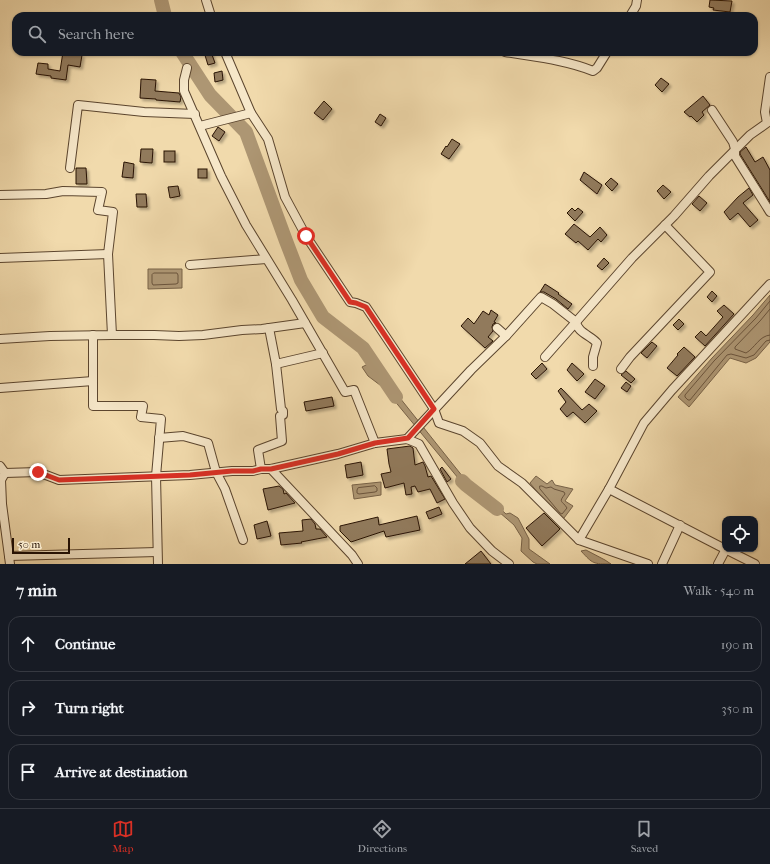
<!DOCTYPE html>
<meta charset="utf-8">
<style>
:root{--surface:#171b24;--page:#20242c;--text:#f1f3f6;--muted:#9ea1a6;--line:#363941;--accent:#d93025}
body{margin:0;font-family:"IM FELL French Canon",serif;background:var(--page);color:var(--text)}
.controls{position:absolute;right:12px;bottom:12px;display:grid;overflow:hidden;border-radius:8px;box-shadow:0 1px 3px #0004}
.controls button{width:36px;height:36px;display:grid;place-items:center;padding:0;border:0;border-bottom:1px solid var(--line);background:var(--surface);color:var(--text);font:20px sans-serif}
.scale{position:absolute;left:12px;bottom:10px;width:58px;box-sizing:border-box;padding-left:4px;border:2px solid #291304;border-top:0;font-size:11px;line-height:14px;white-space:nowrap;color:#291304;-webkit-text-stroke:3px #f6e7c9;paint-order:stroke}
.stop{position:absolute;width:12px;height:12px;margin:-9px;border:3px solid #d93025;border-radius:50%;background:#fff}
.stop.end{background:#d93025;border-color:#fff;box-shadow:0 1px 4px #0008}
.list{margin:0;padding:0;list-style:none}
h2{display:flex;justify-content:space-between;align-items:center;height:52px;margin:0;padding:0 16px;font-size:17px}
h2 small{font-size:13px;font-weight:400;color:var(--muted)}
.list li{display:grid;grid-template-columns:26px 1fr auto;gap:12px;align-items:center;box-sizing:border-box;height:56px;margin:0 8px 8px;padding:0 8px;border:1px solid var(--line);border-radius:12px}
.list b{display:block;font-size:15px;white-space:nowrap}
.list em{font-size:13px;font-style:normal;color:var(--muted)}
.icon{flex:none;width:22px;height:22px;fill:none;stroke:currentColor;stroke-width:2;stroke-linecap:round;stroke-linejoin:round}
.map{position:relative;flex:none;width:770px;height:564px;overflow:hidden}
.search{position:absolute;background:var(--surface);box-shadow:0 1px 3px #0004;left:12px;right:12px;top:12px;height:44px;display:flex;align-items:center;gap:10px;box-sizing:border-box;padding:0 14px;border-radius:12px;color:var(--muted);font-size:15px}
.sheet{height:244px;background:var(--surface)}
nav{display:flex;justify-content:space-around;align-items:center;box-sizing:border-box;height:56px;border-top:1px solid var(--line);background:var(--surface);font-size:11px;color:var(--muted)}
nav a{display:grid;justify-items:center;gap:2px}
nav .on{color:var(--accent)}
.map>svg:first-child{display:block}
</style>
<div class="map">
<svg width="770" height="564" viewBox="0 0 770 564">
<defs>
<filter id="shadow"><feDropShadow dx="2.5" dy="2.5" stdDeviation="1" flood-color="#0004"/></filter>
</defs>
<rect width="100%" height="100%" fill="#f1daac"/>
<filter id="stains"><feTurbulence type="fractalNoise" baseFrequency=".005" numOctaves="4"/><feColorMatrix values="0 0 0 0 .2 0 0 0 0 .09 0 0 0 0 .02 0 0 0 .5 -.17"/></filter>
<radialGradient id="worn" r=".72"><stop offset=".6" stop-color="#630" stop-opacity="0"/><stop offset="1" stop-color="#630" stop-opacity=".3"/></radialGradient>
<g fill="#ad9673" stroke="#786247">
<path d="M148,269h34v19l-34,1z"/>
<path d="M770,295v47l-14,16 -10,5 -16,-5 -41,49 -11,-10 34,-39 41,-43z"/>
<path d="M368,364l4,8 16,11 91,114 14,5 13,12 4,-1 8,5 11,21v10l21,15h-13l-4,-2 -12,-11 1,-13 -8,-13 -15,-13 -22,-11 -93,-113 -16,-12 -6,-9z"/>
<path d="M536,476l11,8 5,-4 3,5 18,4 -8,12 8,5 -12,16 -31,-39z"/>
<path d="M381,482v13l-27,4 -2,-14z"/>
<path d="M586,550l19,10 6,4c-18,0 -18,0 -30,-13z"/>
</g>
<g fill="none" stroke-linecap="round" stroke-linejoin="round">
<g stroke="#6b543c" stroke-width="1">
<path d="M154,273h23l1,2v8l-2,1 -23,1 -1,-2v-8z"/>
<path d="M770,301l-14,17 -42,43 -29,34v2l3,3h2l37,-45 4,-1 15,4 8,-3 12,-14 4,-1"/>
<path d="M770,309l-10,12 -25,26v2l11,4c9,-5 13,-17 24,-18"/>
<path d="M375,486l2,2v3l-2,1 -16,2 -2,-1v-3l1,-2z"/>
<path d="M540,486h2l4,2 5,-1 3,2 10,3 1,2c-7,9 -3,6 2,14l-5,6 -2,-1 -20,-24z"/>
</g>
<g stroke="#ad9673" stroke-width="14">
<path d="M161,0l4,16"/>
<path d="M182,52l28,43 36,37 40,109 15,39 22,37 40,31 33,49"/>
<path d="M462,481l4,4 31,24"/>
</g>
</g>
<g fill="#917a5b" stroke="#291304" filter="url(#shadow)">
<path d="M710,0l22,1 -2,11 -17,-2 1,-2 -5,-1z"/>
<path d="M63,52l19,3 -2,12 -12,-2 -2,15 -15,-2v-2l-15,-2 2,-11 10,1v5l12,2z"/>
<path d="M204,52h7l4,11 -7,2z"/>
<path d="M222,71l1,9 -8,2 -1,-9z"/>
<path d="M661,78l8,6 -7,8 -7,-7z"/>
<path d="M141,79l15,1 -1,11 24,2 2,4 -1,5 -24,-2v-1l-16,-1z"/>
<path d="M703,96l7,9 -8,7 2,3 -7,7 -6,-6 -1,1 -6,-5z"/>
<path d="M324,101l8,8 -9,11 -9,-7z"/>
<path d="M380,114l6,4 -5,8 -6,-4z"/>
<path d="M218,127l7,5 -6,9 -7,-5z"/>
<path d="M452,139l8,5 -11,15 -8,-5 5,-8 1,1z"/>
<path d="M746,147l9,15 8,-5 7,13v32l-30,-48v-2z"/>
<path d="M141,149h12l-1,14 -12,-1z"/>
<rect x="164" y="151" width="11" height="11"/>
<path d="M124,162l10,2 -1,14 -11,-1z"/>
<path d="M76,168h10l1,16h-11z"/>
<rect x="198" y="169" width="9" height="9"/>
<path d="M584,172l18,13 -5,9 -17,-14z"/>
<path d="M611,178l7,6 -6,7 -7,-7z"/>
<path d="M663,185l8,7 -7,7 -7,-8z"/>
<path d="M178,186l2,10 -10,2 -2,-11z"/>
<path d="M749,188l4,7 -10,8 15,17 -8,7 -12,-14 -8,7 -6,-8 14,-15z"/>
<path d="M136,194h10l1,13h-10z"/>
<path d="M699,196l8,7 -7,8 -8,-7z"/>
<path d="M572,208l3,3 3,-3 5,4 -8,9 -8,-8z"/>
<path d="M574,224l16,13 10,-10 7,8 -6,7 -3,-3 -10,11 -10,-9 -2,2 -11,-9z"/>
<path d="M604,258l5,5 -7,7 -5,-4z"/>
<path d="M545,284l14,9 -1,1 14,10 -4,5 -12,-10 -12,-7h-4z"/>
<path d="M712,291l5,5 -5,6 -5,-5z"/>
<path d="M724,305l10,9 -29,32 -10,-9 6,-6 5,5 17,-19 -6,-6z"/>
<path d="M491,310l7,5 -4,7 2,1 -3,1 -1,3 1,4 -5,6 5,4 -8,7 -24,-22 7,-8 6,6 9,-13 6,4z"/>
<path d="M679,319l5,5 -6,6 -5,-5z"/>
<path d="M652,342l5,4 -10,12 -6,-5z"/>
<path d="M684,347l11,10 -18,19 -10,-8 11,-13 -1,-1z"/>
<path d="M542,363l5,6 -11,10 -5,-5z"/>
<path d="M572,363l12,11 -7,7 -10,-11z"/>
<path d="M626,371l9,8 -4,4 -10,-8z"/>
<path d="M595,379l10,7 -10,13 -10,-7z"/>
<path d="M626,382l5,4 -4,6 -6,-4z"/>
<path d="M561,388l21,22 7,-6 8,7 -12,12 -12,-11 -6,5 -7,-8 6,-7 -8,-11z"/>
<path d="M332,397l2,9 -28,5 -2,-9z"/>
<path d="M410,446l3,2 2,17 8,-3 2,4 3,11 3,-1 14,23 -8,4 -7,-14 -12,3 -3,-6 -4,1 1,7 -6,1 -2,-12 -19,5 -4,-14 10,-2 -2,-8 -2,-15z"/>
<path d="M361,462l2,13 -16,3 -2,-13z"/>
<path d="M442,467l9,12 -4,3 -7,-13z"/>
<path d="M279,486l4,3 1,5 2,-1 9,10 -27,7 -5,-21z"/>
<path d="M439,507l3,7 -13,5 -3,-7z"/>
<path d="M544,513l16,16 -18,17 -16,-18z"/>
<path d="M417,516l3,14 -34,7 -2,-6 -33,11 -11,-11v-5l38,-9 1,8z"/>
<path d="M311,519l4,5 1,5h4l7,8 -26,5 1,1 -21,2 -2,-12 24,-2 -1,-11z"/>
<path d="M267,521l4,15 -14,3 -3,-14z"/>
<path d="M481,551l10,13h-26z"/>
</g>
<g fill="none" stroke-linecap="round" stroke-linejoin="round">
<defs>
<g id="minor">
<path d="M206,0l5,16"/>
<path d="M630,16l6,-10 1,-6"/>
<path d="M225,52l26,61 17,26 17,58 21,39 44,66 6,1 10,4 68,102 5,14 24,8 17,12 18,23 24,17 57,57 69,24"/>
<path d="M505,52c30,5 61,8 88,19l4,-3 10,-16"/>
<path d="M187,68l-3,12v11l37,85 25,49 46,75 53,92 9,-2 21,53"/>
<path d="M712,110l21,32 2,7v7l35,56"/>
<path d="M200,126l51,-13"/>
<path d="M70,168l8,-63 66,7 51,2"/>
<path d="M0,195l46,-1 17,-3 39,1 -4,18 15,2 -5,42 4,81 -62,1 -50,3"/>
<path d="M0,258l108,-4"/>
<path d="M190,265l76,-6"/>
<path d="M269,328l7,36 47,-11"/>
<path d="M93,335v71h50l-2,11 20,2 -5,57 2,88"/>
<path d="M112,335h42l25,1 24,-1 39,-5 20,-1 43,-6"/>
<path d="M506,336l35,-39 12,7 23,18 56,-64 42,-42 35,-40 41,-41 17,-12 -2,-11 5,-35"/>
<path d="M545,357l31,-35c2,11 14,13 21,21l-4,14v9"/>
<path d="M621,369l9,-12 80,-85 -45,-47"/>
<path d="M0,388l93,-7"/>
<path d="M159,438l24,-2 25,7 8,29 9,17 18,51"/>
<path d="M407,439l64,-69 35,-34 -9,-8"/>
<path d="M0,466l5,7 33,-1 21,8 131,-5 42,-4h21l8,-2h10l67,-15 37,-11 32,-4 12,5 34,59 17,25 22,23 17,13"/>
<path d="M261,469l-3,-19 24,-9 -2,-25 3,-1v-4l-2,-2 -5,-45"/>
<path d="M271,469l81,86 6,9"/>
<path d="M5,473l-4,7 1,24 8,60"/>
<path d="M609,489l116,60"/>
<path d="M579,540l30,-51 35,-66 28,-33 98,-106"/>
<path d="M725,549l30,15"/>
<path d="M9,556l148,-4"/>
<path d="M662,564l18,-39"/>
<path d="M718,564l8,-15"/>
</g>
</defs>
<use href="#minor" stroke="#5b452e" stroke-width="10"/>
<use href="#minor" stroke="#f6e7c9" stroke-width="8"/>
</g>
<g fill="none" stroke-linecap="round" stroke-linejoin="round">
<path stroke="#d93025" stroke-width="5" d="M38,472l21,8 131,-5 42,-4h21l8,-2h10l67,-15 37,-11 33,-5 26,-29 -68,-102 -10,-4 -6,-1 -44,-66"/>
</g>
<rect width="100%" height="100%" filter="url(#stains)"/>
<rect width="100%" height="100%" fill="url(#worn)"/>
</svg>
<div class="controls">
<button><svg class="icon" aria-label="locate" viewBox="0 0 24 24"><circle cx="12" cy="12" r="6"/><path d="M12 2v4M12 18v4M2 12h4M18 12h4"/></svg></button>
</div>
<div class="scale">50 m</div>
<div class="stop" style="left:306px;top:236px"></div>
<div class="stop end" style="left:38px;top:472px"></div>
<div class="search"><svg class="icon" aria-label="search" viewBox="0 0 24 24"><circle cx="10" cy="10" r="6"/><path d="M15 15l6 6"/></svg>Search here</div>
</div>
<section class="sheet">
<h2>7 min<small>Walk · 540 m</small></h2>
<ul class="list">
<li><svg class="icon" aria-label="ahead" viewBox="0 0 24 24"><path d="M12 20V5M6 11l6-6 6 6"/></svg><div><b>Continue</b></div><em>190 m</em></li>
<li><svg class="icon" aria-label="right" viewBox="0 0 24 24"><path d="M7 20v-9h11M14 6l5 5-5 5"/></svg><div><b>Turn right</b></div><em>350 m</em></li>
<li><svg class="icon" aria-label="arrive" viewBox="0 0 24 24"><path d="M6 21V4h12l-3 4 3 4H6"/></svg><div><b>Arrive at destination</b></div></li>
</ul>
</section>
<nav>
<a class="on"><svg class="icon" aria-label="map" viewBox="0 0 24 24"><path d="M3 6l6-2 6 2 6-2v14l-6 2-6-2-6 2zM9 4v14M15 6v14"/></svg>Map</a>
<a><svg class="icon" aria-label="directions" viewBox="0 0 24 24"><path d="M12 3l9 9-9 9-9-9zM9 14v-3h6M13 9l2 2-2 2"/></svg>Directions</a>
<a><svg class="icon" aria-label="saved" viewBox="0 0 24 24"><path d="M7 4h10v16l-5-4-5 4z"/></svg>Saved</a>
</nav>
